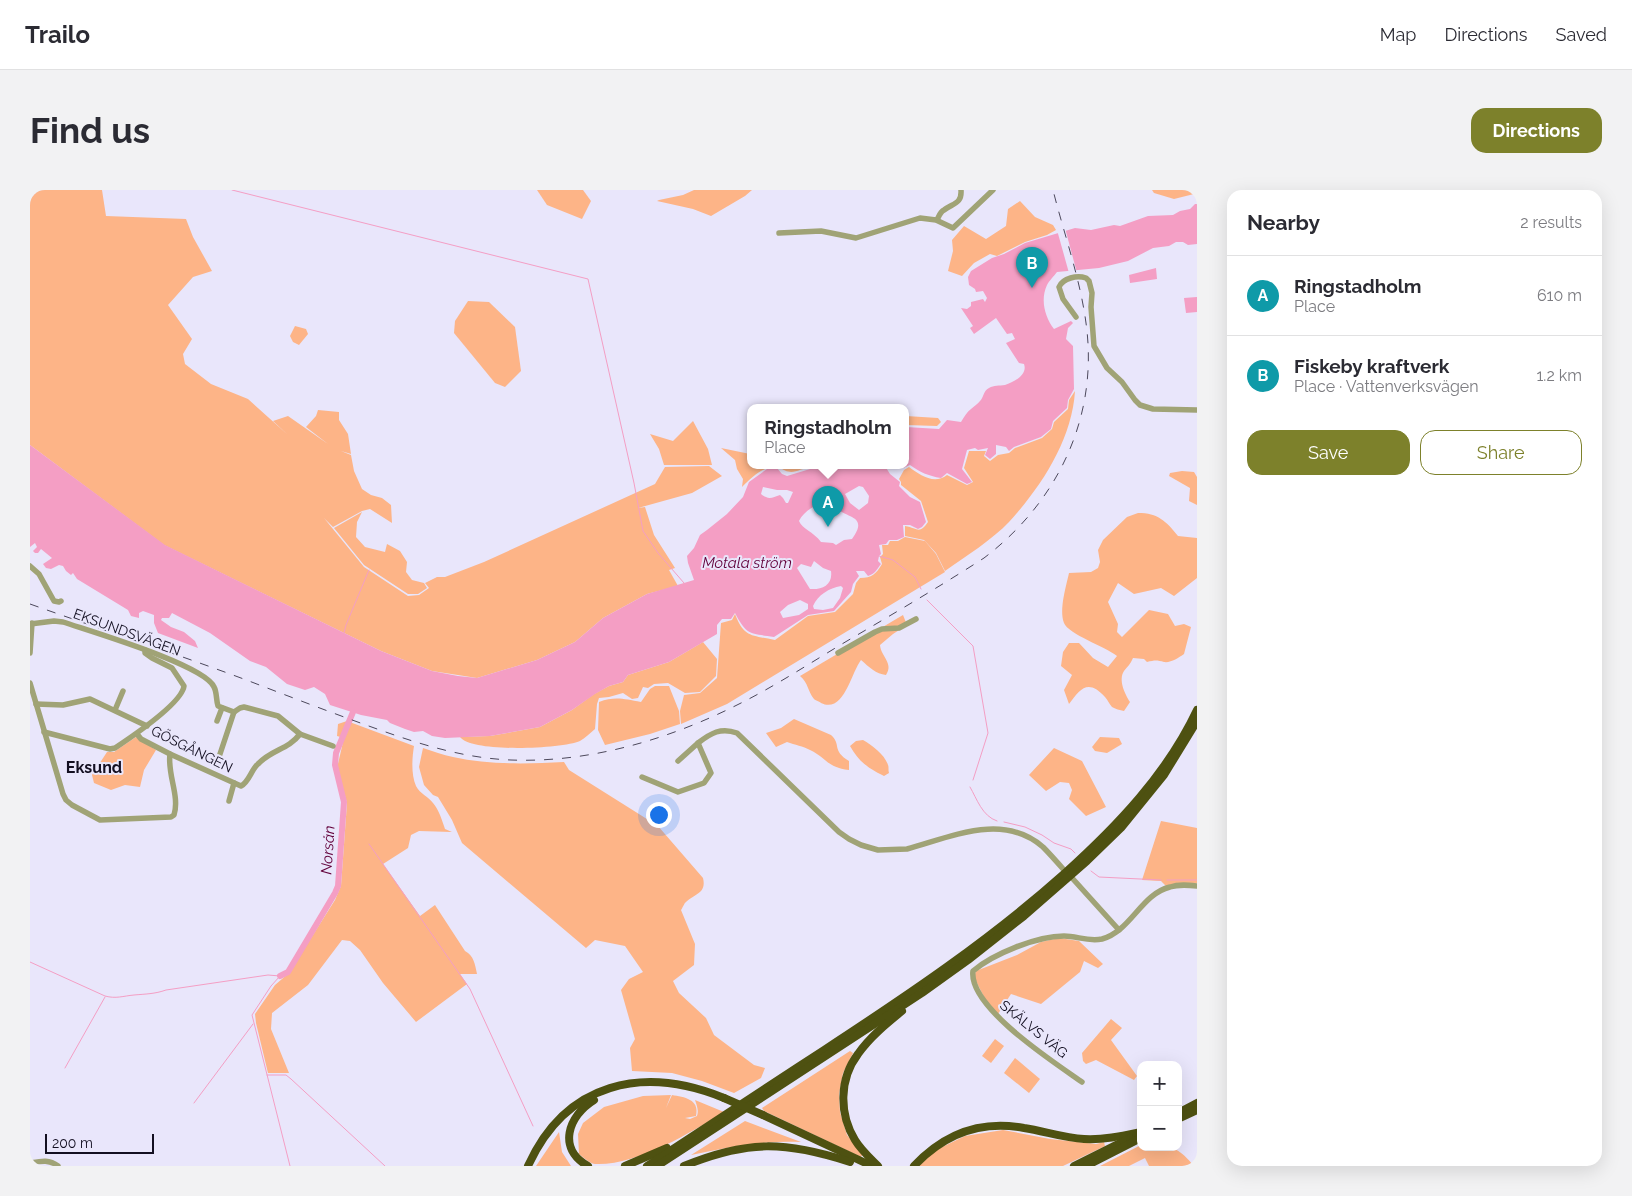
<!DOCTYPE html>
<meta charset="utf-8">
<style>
:root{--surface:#fff;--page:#f2f2f3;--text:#2b2b33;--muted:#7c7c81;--line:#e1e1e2;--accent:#7d812b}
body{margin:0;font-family:Raleway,sans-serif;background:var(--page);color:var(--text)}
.controls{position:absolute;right:15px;bottom:15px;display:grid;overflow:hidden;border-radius:10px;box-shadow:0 5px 20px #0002}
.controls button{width:45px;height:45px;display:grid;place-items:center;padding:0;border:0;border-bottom:1px solid var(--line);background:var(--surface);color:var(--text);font:25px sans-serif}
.scale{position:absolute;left:15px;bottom:12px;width:109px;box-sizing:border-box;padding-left:5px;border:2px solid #130f21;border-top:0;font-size:14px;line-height:18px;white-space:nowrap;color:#130f21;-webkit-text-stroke:4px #e9e6fb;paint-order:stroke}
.you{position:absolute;left:628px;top:624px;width:18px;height:18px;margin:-12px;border:4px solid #fff;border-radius:50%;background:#1a73e8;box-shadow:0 0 0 8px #1a73e833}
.badge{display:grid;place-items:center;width:32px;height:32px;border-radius:50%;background:var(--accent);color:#fff;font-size:16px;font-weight:700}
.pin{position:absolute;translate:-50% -41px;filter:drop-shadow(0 1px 2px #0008)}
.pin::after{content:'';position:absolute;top:26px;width:18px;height:15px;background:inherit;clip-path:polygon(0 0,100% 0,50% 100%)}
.popup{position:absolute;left:717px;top:214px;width:162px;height:65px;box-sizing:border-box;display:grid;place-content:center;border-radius:10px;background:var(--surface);filter:drop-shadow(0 1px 4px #0005);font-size:16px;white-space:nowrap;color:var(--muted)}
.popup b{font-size:19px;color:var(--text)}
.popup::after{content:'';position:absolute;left:50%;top:100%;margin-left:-10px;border:10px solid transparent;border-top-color:var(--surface)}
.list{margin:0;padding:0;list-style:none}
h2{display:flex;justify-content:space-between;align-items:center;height:65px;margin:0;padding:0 20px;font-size:21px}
h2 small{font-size:16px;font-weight:400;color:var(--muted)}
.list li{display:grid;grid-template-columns:32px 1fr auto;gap:15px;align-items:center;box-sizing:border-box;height:80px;padding:0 20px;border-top:1px solid var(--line)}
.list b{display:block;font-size:19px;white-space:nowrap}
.list p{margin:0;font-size:16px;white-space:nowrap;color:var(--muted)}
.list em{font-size:16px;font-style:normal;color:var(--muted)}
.actions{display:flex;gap:10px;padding:15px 20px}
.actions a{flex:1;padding:11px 0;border:1px solid var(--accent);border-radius:15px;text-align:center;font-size:18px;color:var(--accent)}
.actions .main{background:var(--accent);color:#fff}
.map{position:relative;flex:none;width:1167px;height:976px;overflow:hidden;border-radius:15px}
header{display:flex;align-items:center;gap:30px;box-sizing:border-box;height:70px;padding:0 25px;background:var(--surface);border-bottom:1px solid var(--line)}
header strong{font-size:24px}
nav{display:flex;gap:28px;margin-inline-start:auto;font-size:18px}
.intro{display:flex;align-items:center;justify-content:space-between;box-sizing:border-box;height:120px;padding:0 30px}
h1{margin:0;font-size:35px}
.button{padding:12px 22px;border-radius:15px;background:var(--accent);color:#fff;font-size:18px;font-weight:700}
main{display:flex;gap:30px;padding:0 30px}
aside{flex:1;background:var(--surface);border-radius:15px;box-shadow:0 5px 20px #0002}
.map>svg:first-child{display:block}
</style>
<header>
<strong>Trailo</strong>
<nav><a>Map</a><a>Directions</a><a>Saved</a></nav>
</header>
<div class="intro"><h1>Find us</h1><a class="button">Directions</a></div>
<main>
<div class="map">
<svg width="1167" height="976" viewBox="0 0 1167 976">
<rect width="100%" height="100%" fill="#e9e6fb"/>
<g fill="#fdb487">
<path d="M0,0h72l4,26 80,3 7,18 19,34 -19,6 -25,28 24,34 -9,15 2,10 26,20 37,15 40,36 -15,-14 15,-5 40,28 -22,-17 10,-11 2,-6 21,2v8l9,14 3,20 -10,-3 10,4 3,16 8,18 9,6 11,3 9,7 1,18 -22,-14 -8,2 -29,16 -9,-9 40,49 44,29 11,-1 10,-7 -4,-5 12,-6h8l39,-15 171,-78 10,-17 44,-1 13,10 -30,17 -54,15 7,-1 9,28 21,33 -6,2 9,16 -31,8 -44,24 -28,24 -38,18 -60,18 -45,-7 -51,-20 -217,-106 -134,-100z"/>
<path d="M507,0h46l8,11 -9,18 -35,-14z"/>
<path d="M664,0h58l-7,6 -34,20 -18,-7 -36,-8 2,-1 24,-5z"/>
<path d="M1122,0h41l1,4 -20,5 -20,-6z"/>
<path d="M990,11l15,16 18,8 3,5 -9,5 -22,7 -28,14 -7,-2 -16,9 -12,13 -14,-5 5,-20 -1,-11 12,-14 22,13 20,-13 2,-17z"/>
<path d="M438,111l21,1 26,25 6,44 -16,16 -10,-4 -41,-50 1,-12z"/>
<path d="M265,136l11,3 2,5 -9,11 -6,-3 -3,-6z"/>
<path d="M1045,201c-3,49 -34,96 -66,131 -16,17 -44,35 -64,49l-9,-18 -12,-13 -19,-4v-10c13,2 14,9 23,-4l-7,-21 -20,-16v-3l-2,-3 5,-9 5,-3c11,8 25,18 38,8l20,10 6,-3 -9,-14 5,-17h17l-2,5 6,5 8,-6 11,-2 6,-5 27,-10 10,-9 2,-7 14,-13 1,-9z"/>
<path d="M876,226l32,2 3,4 -4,4 -31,-1z"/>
<path d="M663,231l15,28 4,16h-48l-5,-16 -9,-15 23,7z"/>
<path d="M691,258l29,6v12h62c-15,4 -21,11 -34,0 -16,1 -25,10 -36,21l1,-8 -6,-10 -2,-9z"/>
<path d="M1152,281l12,1 3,5v28l-8,-4 1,-13 -21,-12 1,-3z"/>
<path d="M332,322l-5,10 -1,15 9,10 20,5 2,-8 13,7 7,11 -1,10 6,8 12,3 3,5 -9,6h-10l-44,-29 -30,-37z"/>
<path d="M1108,323c20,0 28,8 40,23l19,2v40l-23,18 -13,-8 -27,6 -16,-11 -10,19 10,22 -1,8 5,5 27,-27 19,4 7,12 9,-2 7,3 -7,27c-6,4 -13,9 -20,8 -7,-2 -9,-2 -17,0l-3,-3 -11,-1c-3,7 -5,8 -9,13 -6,9 1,23 6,31l-6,9c-4,-1 -9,-2 -12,-4 -3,-3 -4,-7 -7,-10 -17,-19 -25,-8 -36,7l-5,-14 8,-15 -11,-9 2,-14 6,-9h10l14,15 15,9 9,-11c-11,-9 -49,-22 -53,-33 -5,-14 2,-36 5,-50l22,-1 7,-4 2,-6 -2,-12 5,-10 24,-23z"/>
<path d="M875,347l20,4 11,13 9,18 -218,132 -46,20 -1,-13 4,-16 16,-2 17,-15 4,-55 11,-3 3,-6c9,24 17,21 40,26l33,-24 27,-4 18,-18 3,-11 4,-5c12,0 16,-4 22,-14l-2,-7 3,-3 -1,-9h6l2,-4h8z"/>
<path d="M873,425l4,10 -14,9 -13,11c1,12 14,18 6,30 -10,-1 -17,-8 -25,-15 -10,13 -17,54 -40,43 -1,-1 -6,-3 -7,-4 -6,-7 -6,-17 -14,-23z"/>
<path d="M673,452l14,17 -1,17 -16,16 -15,1 -17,-10 -14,1 -6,4 -5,-1 -5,11 -6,1 -9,-6 -14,4 -10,1 -2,6 -2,25c-5,4 -10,9 -15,12 -19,8 -108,12 -120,-4l30,-1 50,-9 32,-17 22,-16 15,-8 14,-4 5,-7 41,-13z"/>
<path d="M625,496h14l10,25 1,13 -30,10 -45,11 -7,-15 1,-28c16,-6 25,-3 42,0l9,-13z"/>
<path d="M764,529l37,16c11,10 0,15 18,26v9c-23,-3 -22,-12 -39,-20 -7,-4 -15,-5 -23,-8l-11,5 -10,-14 15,-5z"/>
<path d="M317,531l67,25c-2,12 -3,29 2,40 4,8 13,11 17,17 6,7 9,17 12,26l7,3 -33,-1 -8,4 -3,13 -25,16 37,52 15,-11 30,46c9,5 10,13 12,23h-17l7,10 -51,38 -33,-39 -23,-33 -10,-9 -8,-1 -34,45 -36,28 -1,16 18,44h-21l-12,-50 -1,-9 20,-29 14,-12 46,-73 6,-14 6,-83 -10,-35 7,-30 -7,-2 1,-12z"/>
<path d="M106,547l20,13 -12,20 -4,17 -15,-2 -14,5 -17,-7 -2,-8 15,-23h7z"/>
<path d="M1070,547l19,1 3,6 -15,9 -12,-2 -3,-4z"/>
<path d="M833,550c9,5 22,15 25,25 1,2 0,5 1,8l-5,3c-16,-8 -25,-14 -34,-30l6,-5z"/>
<path d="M393,558c10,3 20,7 30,9 36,8 74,7 111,5l5,8 89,56 45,52c4,16 -10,16 -18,25 -1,1 -3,6 -4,7l14,34 -1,21 -21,16 6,12 27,25 8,17 40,30 11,3 -4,10 -27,15 -32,-12 -30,-8 -40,-2 -2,-23 5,-9 -14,-49 8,-11 14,-7 -18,-26 -30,-6 -9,8 -124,-105 -10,-23 -14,-23 -5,-2 -9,-10 -5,-18z"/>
<path d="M1024,558l28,13 24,46 -20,9 -17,-17 3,-9 -3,-7 -9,-1 -14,9 -17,-16z"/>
<path d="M1131,631l36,7v55l-31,3 -5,-5 -19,-1z"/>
<path d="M1029,748l20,3 24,23 -5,4 -14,-7 -4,11 -39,32 -30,-10 -13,20 -12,-13 -12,-24 2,-6 41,-16 24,-13z"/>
<path d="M1081,829l11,9 -11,12 26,36 -3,4 -38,-20 -10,4 -3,-3 -1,-8z"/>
<path d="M965,849l9,7 -13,17 -9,-7z"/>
<path d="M820,861l3,2 -10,20 -4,21 1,18 7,23 16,19 -2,3 -97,-46 -2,-3z"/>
<path d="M985,868l25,21 -11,14 -25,-20z"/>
<path d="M641,905l-5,13 6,-13c12,2 28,4 24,21l-11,2 5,1 7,-3c2,-5 0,-10 -2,-16l29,12c-34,21 -88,54 -129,52 -6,-1 -12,-7 -16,-10l-1,-20 5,-11 21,-16 39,-11z"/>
<path d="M715,931l56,21c-37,-2 -73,5 -110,13z"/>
<path d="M973,940l47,9 46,5 8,-2 1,4 -42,20h-144l17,-16 29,-14z"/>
<path d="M529,942l3,20 9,14h-35z"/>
<path d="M1111,955v2c28,0 34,-4 53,19h-45l-4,-8 -16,8h-29z"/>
</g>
<g fill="#f49ec4" fill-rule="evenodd">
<path d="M1165,14h2v40l-9,1 -5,-3h-7l-7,4 -16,2 -25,13 -29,7 -42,4c-3,4 -8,9 -10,13 -7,15 -2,32 7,44l17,-8 2,2 -5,5 -2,11 7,7 1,43 -6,11 -1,8 -14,13 -2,8 -10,8 -27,10 -5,4 -3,-4 -10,-2v9l-6,5 -5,-4 3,-7 -10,2 -3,-2 -8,2 -5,19 10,13 -5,2 -20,-11 -6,5c-13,-2 -21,-6 -31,-13l-7,3 -4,-2h7v-39l33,2 8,-9 14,2c3,-5 6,-10 10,-13 3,-3 7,-5 9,-8 4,-4 3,-10 9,-13 5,-3 10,-2 16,-3 9,-3 23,-10 19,-21l-5,-1 -13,-20 9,-4 -3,-6 -5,1 -11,-16 -22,16 -4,-6 3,-2 -12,-18 6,1 4,-3v-4l12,-3 2,3 2,-4 -4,-7 -7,1 -1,-3 -6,-4 -1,-8 3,-6 21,-13 12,-4 21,-11 50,-15 16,2 23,-5 6,1 28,-10 25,-1 7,-4 10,-2z"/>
<path d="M1126,78l1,11 -27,4 -1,-8z"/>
<path d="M1167,107v15l-11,1 -2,-15z"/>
<path d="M0,255l135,100 216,106 51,20 26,5 19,2 60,-18 38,-18 28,-24 44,-24 47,-14 -6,-17 -1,-7 7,-8 6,-13 7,-5 20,-16 16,-17 6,-15 18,-13 10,-1 5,6 5,2 33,-10h65l5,8 10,8 -1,4 11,11 10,5 6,20 -4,5 -4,2 -8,-4h-7l1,12 -7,3h-8l-3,4 -7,1 2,9 -2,2 -1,5 3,3c-4,5 -6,10 -13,12l-4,-5h-8l3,5 -6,8 -2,8 -17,19 -26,4 -34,22c-24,-4 -27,-1 -39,-24l-4,6h-9l-5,6v9l-48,28 -41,13 -5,7 -14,4 -14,8 -23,16 -32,17 -50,9 -45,2 -13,-2 -9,-5 -9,1 -9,-3 -15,-6 -3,-3 -26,-5 -31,-10 -5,-11 -11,-7 -9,3 -18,-6 -21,-17 -16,-6 -40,-28 -38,-20 -3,5h-7l-1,2 10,7 13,5 11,9 3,7 -40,-15 -4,-10v-8l-11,-4 -4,2v5l-8,-2 -3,-6 -51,-31 -4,-6 -2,2 -5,-4 -3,-5 -4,-1 -8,4 -5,-1 -3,-4 9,-6 -11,-9 -3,4h-3l-2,-2 4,-4 -2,-4 -5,4zM829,296l4,1 6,9 -1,7 -9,7 -9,-7 -5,-9zM733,297l14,3h10l6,2 -5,11h-2l-3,-5 -3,-3c-8,3 -12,5 -19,-1zM801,310c1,2 2,5 4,7 12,12 34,8 17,32l-8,1 -8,5 -3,-2 -12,-1c-7,-10 -19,-13 -22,-21 5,-11 21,-19 32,-21zM784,371l9,7 8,3c2,14 -9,19 -21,18l-13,-21 4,-4 10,3zM811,396l2,2 -3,10 -7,10 -10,2 -9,-1 -1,-3c5,-11 16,-18 28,-20zM770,410l8,4v5l-9,6 -16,3 -3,-6 8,-7z"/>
</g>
<path fill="#e9e6fb" d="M1035,38l12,45h-8l-12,-43z"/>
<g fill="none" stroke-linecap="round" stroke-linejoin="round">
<g stroke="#f49ec4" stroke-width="1">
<path d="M202,0l356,89 46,204 9,48 15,22 26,30"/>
<path d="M849,366l14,4 22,17 6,12"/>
<path d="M897,410l46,46 15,87 -15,47"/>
<path d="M314,443l2,-8 23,-55"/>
<path d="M940,597c7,12 12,29 27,34"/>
<path d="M974,632l21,5 17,8 12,8 17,6 4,4"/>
<path d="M339,654l101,145 63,137"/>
<path d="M1061,681l8,6 62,3"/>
<path d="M1137,690h30"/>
<path d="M0,772l75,34c11,3 18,0 29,-1 11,-1 21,-1 32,-5l102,-15 12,1"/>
<path d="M250,786l-9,10 -19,29 38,151"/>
<path d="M35,878l40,-71"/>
<path d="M237,885h19l5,4 94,87"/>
<path d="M164,913l59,-79"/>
</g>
<path stroke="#f49ec4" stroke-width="6" d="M250,786l8,-4 47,-79 3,-7 6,-84 -9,-37 1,-12 17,-41"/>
<g stroke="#a0a376" stroke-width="5.5">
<path d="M907,30c2,-4 3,-8 7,-10 9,-7 18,-6 17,-20"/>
<path d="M749,43l42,-2 35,7 64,-20 16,2 17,8 40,-38"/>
<path d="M1046,127l-13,-18 -4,-12c4,-9 18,-12 27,-9l3,3 3,12 -1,14 3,39 13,22 15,14 13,18 5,5 13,4 44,1"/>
<path d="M0,376l9,8 15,27 5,1 2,-1"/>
<path d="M0,434l24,-3 9,1c26,9 142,43 151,65 3,5 2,13 4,19l16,6"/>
<path d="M0,463l2,-30"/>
<path d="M808,463l37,-21 7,-3 17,-1 17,-9"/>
<path d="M0,493l33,111 3,6 6,5 28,15 71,-3 3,-2c6,-19 -7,-41 -4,-61"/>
<path d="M6,514l27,1 27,-6 57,27"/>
<path d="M85,520l8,-19"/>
<path d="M204,522l6,-4 4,-1 34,9 22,18 33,12"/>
<path d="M187,531l5,-13"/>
<path d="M14,542l66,17 5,-1c15,-10 67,-45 69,-62l-12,-18 -20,-10 -7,-5v-3"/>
<path d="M107,544l4,5 29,15 71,32c8,-4 10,-16 17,-22 14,-15 30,-14 42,-30"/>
<path d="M668,553c13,-10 23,-16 39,-10l102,99 10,7 12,6 17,5 29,-1c44,-12 96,-37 136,-2 7,7 14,15 21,23"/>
<path d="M189,567l15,-45"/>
<path d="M612,587l36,15 26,-9 7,-10 -13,-30 -20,18"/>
<path d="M199,611l5,-18"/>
<path d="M1043,689l46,51"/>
<path d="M1052,892c-27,-19 -114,-75 -109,-111 20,-17 64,-35 91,-35 13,0 24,6 38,3 29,-8 39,-45 68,-52 9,-3 18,-2 27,-1"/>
<path d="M0,973c11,-2 19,-4 28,3"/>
</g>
<g stroke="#4e5111" stroke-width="8">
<path d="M1148,923l19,-10"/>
<path d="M733,925l109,51"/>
<path d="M1148,929l19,-9"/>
<path d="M498,976c38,-84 115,-101 196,-68"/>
<path d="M558,976c-31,-17 -20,-50 6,-66"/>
<path d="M595,976l42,-18"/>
<path d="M617,976c60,-39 118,-78 177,-116 84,-55 166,-110 241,-177 52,-47 102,-99 132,-163"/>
<path d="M627,976l265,-173 46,-33 56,-44 63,-55 34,-33 43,-53 33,-54"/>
<path d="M654,976c63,-26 101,-25 166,-4"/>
<path d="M848,976c-8,-8 -17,-16 -23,-26 -16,-26 -16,-61 3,-86 12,-17 28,-30 44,-43"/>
<path d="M884,976c30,-32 67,-46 110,-38 20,3 40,10 60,11 20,1 38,-3 57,-7"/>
<path d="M1044,976l56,-28"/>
<path d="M1056,976l55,-28"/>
</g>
<path stroke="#4c485b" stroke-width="1" stroke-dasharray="9 9" stroke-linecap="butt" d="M0,414c73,26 147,50 219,77 39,15 78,30 117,44 47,17 94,33 145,35 77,3 156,-20 224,-54 39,-19 75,-43 112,-65 46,-27 92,-54 137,-83 74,-56 115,-142 102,-235 -6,-45 -22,-89 -33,-133"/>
<path stroke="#4e5111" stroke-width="8" d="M694,908l39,17"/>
</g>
<g text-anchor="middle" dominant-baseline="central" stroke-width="4" stroke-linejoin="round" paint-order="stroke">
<g font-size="14" fill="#130f21" stroke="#e9e6fb">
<text transform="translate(97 442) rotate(20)">EKSUNDSVÄGEN</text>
<text transform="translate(162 559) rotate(26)">GÖSGÅNGEN</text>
<text transform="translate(1004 839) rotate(39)">SKÄLVS VÄG</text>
</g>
<g font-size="15" font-style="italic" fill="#62003b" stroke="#e9e6fb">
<text x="717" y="373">Motala ström</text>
<text transform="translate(298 660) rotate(-86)">Norsån</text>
</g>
<g font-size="16" font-weight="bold" fill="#130f21" stroke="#e9e6fb">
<text x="64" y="577">Eksund</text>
</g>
</g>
</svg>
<div class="controls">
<button>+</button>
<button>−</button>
</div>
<div class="scale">200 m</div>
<div class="you"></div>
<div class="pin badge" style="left:798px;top:337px;background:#0f9aa8">A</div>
<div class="popup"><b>Ringstadholm</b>Place</div>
<div class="pin badge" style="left:1002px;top:98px;background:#0f9aa8">B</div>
</div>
<aside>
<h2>Nearby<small>2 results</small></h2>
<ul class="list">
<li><span class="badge" style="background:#0f9aa8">A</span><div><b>Ringstadholm</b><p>Place</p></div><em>610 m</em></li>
<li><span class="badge" style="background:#0f9aa8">B</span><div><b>Fiskeby kraftverk</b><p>Place · Vattenverksvägen</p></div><em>1.2 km</em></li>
</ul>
<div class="actions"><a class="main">Save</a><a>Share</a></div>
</aside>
</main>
